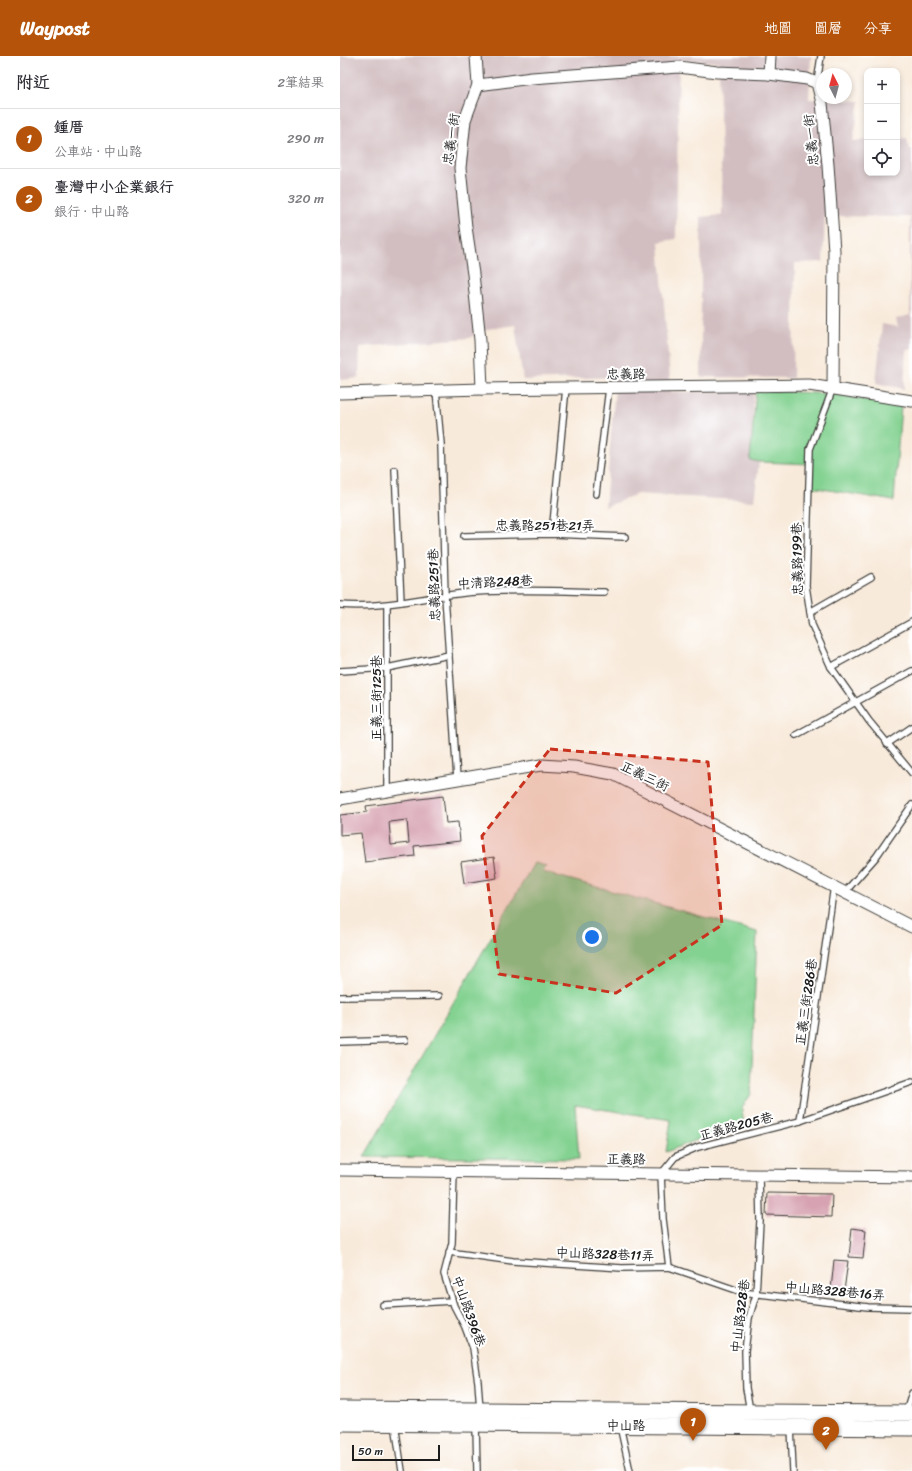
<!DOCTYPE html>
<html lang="zh-TW">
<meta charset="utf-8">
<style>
:root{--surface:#fff;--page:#f7f7f7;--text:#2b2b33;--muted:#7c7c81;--line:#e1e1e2;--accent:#b45309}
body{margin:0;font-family:Sriracha,"LXGW WenKai TC",sans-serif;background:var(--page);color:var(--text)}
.controls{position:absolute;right:12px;top:12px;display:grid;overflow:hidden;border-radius:8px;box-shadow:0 2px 6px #0003}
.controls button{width:36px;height:36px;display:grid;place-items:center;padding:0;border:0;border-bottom:1px solid var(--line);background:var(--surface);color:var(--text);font:20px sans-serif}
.compass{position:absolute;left:476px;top:12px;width:36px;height:36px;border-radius:50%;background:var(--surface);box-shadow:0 2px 6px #0003;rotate:354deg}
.scale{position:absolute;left:12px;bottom:10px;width:88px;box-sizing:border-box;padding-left:4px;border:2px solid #1c1c1c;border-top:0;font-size:11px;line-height:14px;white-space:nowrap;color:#1c1c1c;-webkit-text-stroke:3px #fff;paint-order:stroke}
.you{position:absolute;left:252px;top:881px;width:14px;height:14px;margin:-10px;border:3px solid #fff;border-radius:50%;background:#1a73e8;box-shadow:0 0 0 6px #1a73e833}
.badge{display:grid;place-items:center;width:26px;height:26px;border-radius:50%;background:var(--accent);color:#fff;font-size:13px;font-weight:700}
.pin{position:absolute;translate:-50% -33px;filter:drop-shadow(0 1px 2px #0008)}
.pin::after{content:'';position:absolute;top:21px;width:14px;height:12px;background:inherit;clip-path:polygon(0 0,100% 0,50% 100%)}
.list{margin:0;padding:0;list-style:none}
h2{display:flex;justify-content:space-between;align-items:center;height:52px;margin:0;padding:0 16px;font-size:17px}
h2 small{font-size:13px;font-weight:400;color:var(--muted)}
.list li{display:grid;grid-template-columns:26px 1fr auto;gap:12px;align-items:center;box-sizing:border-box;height:60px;padding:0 16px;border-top:1px solid var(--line)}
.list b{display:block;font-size:15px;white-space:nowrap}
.list p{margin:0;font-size:13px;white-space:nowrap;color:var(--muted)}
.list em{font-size:13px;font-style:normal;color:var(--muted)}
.icon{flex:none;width:22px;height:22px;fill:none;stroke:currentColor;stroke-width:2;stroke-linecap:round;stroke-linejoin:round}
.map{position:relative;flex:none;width:572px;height:1415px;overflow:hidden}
header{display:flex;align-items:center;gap:24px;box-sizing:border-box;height:56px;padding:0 20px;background:var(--accent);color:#fff}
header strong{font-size:19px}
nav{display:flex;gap:22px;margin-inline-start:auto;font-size:14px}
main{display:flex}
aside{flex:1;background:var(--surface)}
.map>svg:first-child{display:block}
</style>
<header>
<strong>Waypost</strong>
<nav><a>地圖</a><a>圖層</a><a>分享</a></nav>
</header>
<main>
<aside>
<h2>附近<small>2筆結果</small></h2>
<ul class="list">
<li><span class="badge">1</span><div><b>鍾厝</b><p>公車站 · 中山路</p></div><em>290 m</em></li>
<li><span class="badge">2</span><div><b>臺灣中小企業銀行</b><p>銀行 · 中山路</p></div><em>320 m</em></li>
</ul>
</aside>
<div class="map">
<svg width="572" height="1415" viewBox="0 0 572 1415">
<rect width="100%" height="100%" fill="#fff"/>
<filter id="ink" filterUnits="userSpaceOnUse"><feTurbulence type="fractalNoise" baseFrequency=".025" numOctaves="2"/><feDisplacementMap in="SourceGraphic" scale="8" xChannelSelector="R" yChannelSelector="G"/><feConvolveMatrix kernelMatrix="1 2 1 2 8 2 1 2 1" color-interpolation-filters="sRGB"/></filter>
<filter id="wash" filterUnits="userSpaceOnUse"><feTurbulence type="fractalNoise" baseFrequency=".012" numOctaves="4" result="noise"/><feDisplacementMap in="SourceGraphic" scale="16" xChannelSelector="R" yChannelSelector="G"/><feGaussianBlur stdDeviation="0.9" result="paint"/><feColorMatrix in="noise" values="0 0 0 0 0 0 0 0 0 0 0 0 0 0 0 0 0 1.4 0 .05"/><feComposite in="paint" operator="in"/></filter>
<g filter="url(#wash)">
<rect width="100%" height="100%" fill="#f8eada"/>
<path fill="#d2bec1" d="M0,0h471l-2,43 51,2 -7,40 14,-1v33h30v-34l10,-1 2,11h3v200l-6,1 -2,39 -28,-6 6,-59 16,3 -2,-8 14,-4v-98l-85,-1 -2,46 -28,1 -2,115 -92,-1v-160l21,-2 -3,-153 -40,-2 -3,179 -17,3 12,150h83l-4,68 9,2 -5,39 -117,-7 -32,13 11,-130 -93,3 -8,-55 -27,4 -19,9 -109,9 -1,31 -19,2z"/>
<g fill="#83d291" stroke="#507756">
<path d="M416,334l76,4 69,12 -7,95 -83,-14v-23l-52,-2 -9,-2z"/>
<path d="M194,807l12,3 -3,6 214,60 -6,162 -9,14 2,19 -34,8 -44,17 5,-32 -96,-15 4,54 -215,-2z"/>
</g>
<g id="blocks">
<g fill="#d7a3b2" fill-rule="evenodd">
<path d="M103,740l3,27 12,-1 2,19 -46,5 1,10 -50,6 -4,-29 -21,2v-20l27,-3 -1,-6zM67,764l2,23 -18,2 -2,-23z"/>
<path d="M154,801l3,21 -33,5 -3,-21z"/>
<path d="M427,1137l65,1 -1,23 -65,-2z"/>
<path d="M512,1172l14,2 -3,28 -14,-1z"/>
<path d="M494,1204l14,1 -4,30 -13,-1z"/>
</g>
</g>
</g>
<g filter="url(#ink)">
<use href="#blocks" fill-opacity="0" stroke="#3d3b38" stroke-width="1"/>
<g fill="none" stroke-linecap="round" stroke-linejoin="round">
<defs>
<g id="service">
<path d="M477,27l4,-27"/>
<path d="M493,332l-23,61 -4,137 6,39 19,42 38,54 43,52"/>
<path d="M96,334l5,54 4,152 12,183"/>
<path d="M55,414l6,132"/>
<path d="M256,438l13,-106"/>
<path d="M212,478l14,-146"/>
<path d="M124,480l88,-2 73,3"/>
<path d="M0,549c46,4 90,-10 136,-13 43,-3 85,-1 128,0"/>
<path d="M470,556l61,-35"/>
<path d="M491,611l81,-45"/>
<path d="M0,615l47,-3 62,-13"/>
<path d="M456,679l116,-64"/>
<path d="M547,688l25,-17"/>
<path d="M47,735v-186"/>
<path d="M505,836l31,-35 36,-52"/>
<path d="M0,941l99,-1"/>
<path d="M0,986l65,-2"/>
<path d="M460,1065l34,-235"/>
<path d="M114,1115l-2,72 -8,31 10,32 11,21 8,21 5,34 2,28"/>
<path d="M109,1196l64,9 109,7 47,-1 73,25 126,15 44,1"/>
<path d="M329,1211l-6,-48 -2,-45 14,-17 23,-10 102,-26 112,-39"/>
<path d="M43,1249l69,-4"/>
<path d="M410,1355l-4,-23 -1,-37 4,-33 7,-23 4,-74 -1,-46"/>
<path d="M566,1356l6,-19"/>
<path d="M55,1368l7,47"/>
<path d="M136,1369l1,46"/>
<path d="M280,1370l10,45"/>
<path d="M451,1371l2,44"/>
</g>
<g id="minor">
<path d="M136,0l2,29 -13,35 -5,48 6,59 7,47 7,66 2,49"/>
<path d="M429,18l1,-18"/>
<path d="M138,29l54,-7 147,-11 38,5 52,2 38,5 10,4 5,20 6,62 6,86 -1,137"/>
<path d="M0,337l142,-4 327,-4 103,16"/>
<path d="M0,743l201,-34 33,2 39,7 299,153"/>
<path d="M0,1114l572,7"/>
</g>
<g id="secondary">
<path d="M0,1353l572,4"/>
<path d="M0,1367l572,5"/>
</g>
</defs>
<use href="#service" stroke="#3d3b38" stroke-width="8"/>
<use href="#minor" stroke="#3d3b38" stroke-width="13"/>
<use href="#secondary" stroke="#3d3b38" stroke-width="17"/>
<use href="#service" stroke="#fff" stroke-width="5.5"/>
<use href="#minor" stroke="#fff" stroke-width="11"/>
<use href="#secondary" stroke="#fff" stroke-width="15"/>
</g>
</g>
<path fill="#c8321e" fill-opacity="0.2" stroke="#c8321e" stroke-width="3" stroke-dasharray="8 5" stroke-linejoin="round" d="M210,693l158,13 14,163 -106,68 -117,-19 -17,-138z"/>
<g text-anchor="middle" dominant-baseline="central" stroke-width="4" stroke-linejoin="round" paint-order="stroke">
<g font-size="13" fill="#1c1c1c" stroke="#fff">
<text transform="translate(111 83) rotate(-82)">忠義一街</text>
<text transform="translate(471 84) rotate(-96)">忠義一街</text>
<text transform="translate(286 318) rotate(-1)">忠義路</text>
<text x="205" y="469">忠義路251巷21弄</text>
<text transform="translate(457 503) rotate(-91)">忠義路199巷</text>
<text transform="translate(155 526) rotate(-3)">中清路248巷</text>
<text transform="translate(94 529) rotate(-92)">忠義路251巷</text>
<text transform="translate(36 642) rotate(-90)">正義三街125巷</text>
<text transform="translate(305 720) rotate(26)">正義三街</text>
<text transform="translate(466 946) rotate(-82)">正義三街286巷</text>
<text transform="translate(396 1070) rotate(-15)">正義路205巷</text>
<text transform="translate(286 1103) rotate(1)">正義路</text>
<text transform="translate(265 1198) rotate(2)">中山路328巷11弄</text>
<text transform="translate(495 1235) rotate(5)">中山路328巷16弄</text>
<text transform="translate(129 1255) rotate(70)">中山路396巷</text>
<text transform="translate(400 1260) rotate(-83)">中山路328巷</text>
<text x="286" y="1369">中山路</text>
</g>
</g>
</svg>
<div class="controls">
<button>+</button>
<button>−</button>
<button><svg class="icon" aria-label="locate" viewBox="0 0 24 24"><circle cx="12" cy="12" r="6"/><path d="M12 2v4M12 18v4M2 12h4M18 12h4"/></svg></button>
</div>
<svg class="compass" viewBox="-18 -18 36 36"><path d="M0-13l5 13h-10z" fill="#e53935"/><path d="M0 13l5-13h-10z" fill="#7c7c81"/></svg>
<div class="scale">50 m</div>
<div class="you"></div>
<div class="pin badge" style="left:353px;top:1385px">1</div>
<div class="pin badge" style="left:486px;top:1394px">2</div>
</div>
</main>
